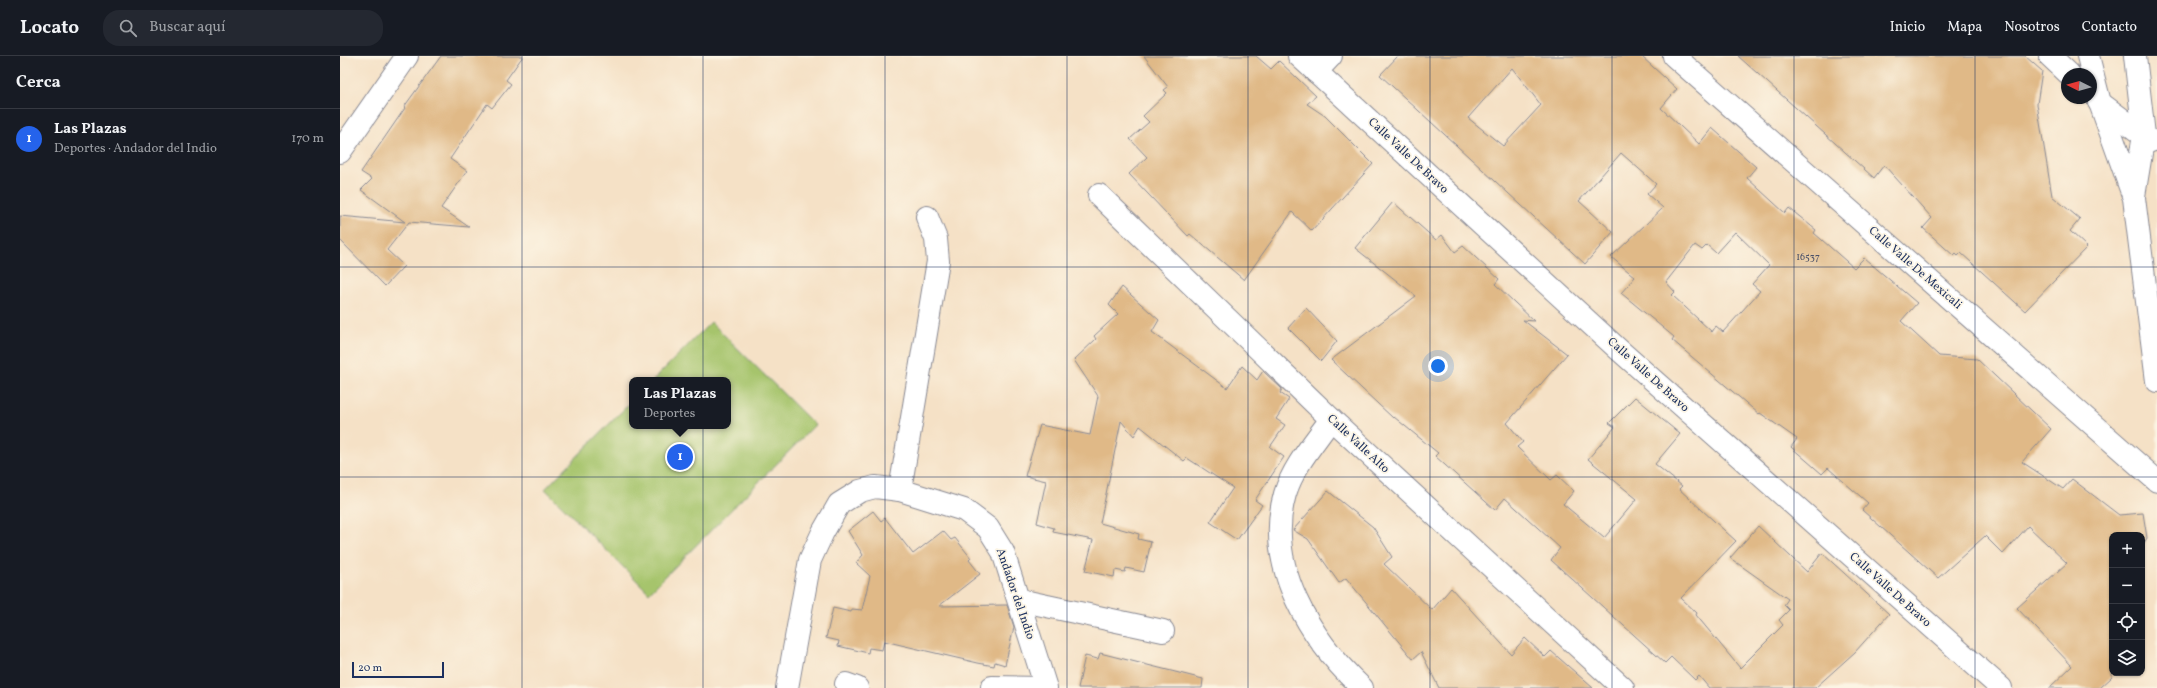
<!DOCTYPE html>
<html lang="es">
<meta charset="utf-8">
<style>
:root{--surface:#171b24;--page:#242831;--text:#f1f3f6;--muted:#9ea1a6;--line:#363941;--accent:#2563eb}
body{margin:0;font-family:Vollkorn,serif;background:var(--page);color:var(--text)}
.controls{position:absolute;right:12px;bottom:12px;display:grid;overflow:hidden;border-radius:8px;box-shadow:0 1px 3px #0004}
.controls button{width:36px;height:36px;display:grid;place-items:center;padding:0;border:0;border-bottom:1px solid var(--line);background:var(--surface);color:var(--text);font:20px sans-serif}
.compass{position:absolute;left:1721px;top:12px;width:36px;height:36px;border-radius:50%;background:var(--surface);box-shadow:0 1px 3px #0004;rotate:275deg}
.scale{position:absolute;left:12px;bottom:10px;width:92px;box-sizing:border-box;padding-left:4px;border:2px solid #1b2f5e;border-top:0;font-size:11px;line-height:14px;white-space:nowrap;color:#1b2f5e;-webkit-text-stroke:3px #fcf5e5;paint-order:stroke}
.you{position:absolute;left:1098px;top:310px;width:14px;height:14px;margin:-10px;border:3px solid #fff;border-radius:50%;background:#1a73e8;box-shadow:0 0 0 6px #1a73e833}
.badge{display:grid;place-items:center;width:26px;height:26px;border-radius:50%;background:var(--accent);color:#fff;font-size:13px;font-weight:700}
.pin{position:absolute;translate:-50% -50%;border:2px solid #fff;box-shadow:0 1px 4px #0006}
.popup{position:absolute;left:289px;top:321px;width:102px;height:52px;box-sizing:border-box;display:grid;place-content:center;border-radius:8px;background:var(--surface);filter:drop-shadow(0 1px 3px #0005);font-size:13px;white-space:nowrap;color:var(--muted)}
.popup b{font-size:15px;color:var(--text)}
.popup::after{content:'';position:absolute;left:50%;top:100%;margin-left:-8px;border:8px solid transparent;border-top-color:var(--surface)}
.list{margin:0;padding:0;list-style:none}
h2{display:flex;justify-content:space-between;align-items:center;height:52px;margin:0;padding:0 16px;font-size:17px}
h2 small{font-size:13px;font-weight:400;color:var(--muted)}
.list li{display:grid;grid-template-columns:26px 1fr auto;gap:12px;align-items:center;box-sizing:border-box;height:60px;padding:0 16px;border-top:1px solid var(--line)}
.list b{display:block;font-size:15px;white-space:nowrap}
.list p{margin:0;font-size:13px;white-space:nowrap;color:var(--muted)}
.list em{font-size:13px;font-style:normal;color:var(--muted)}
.icon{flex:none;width:22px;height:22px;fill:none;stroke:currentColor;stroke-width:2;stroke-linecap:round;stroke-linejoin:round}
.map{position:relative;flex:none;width:1817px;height:632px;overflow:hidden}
header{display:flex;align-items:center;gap:24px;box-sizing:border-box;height:56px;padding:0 20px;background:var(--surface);border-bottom:1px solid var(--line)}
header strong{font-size:19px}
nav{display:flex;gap:22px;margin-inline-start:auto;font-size:14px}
.search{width:280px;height:36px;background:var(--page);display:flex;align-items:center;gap:10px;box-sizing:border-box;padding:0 14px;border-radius:16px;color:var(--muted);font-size:15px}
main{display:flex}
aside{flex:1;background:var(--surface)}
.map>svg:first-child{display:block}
</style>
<header>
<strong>Locato</strong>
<div class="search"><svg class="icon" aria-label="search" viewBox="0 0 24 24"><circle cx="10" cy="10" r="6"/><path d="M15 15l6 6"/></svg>Buscar aquí</div>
<nav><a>Inicio</a><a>Mapa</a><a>Nosotros</a><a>Contacto</a></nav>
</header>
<main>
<aside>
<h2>Cerca<small></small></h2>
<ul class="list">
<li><span class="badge">1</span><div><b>Las Plazas</b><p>Deportes · Andador del Indio</p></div><em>170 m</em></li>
</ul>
</aside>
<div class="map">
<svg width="1817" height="632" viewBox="0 0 1817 632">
<rect width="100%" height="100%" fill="#fcf5e5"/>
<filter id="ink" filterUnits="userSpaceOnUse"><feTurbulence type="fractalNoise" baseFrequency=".025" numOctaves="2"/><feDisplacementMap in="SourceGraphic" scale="8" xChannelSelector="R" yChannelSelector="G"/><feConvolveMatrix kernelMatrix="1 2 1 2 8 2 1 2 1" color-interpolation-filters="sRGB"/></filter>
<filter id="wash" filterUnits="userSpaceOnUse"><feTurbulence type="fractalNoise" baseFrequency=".012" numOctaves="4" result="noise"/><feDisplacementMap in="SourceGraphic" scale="16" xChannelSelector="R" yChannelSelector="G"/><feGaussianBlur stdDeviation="0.9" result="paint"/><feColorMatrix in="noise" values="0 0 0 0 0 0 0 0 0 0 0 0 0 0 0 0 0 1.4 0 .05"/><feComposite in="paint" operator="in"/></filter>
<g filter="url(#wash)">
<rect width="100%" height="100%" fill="#f5e1c6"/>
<path fill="#a6c46c" stroke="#607a65" d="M371,266l104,103 -166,168 -104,-104 87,-88v25h96v-46h-75z"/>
<g id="blocks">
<g fill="#e0b987" fill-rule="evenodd">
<path d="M101,0h82l-17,24 5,4 -19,24 -5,-4 -37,55 17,12 -26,37 28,19 -60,-5 -22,28 17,16 -19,20 -45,-46v-24l65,6 -44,-32 11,-11 -11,-7 44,-64 -1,-1z"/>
<path d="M804,0h112l15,13 8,-8 37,35 -9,8 18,12 48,48 -61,67 -20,-19 -48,68 -54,-46 -2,2 -59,-62 18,-17 -17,-18 19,-17 -6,-6 24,-23 -3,-3 4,-3z"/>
<path d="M1058,0h243l36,33 -16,19 38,36 13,-16 44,39 -9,11 38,35 4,-5 27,22 -2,3 40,35 10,-10 53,45 -16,18 38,35 38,3 74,70 -29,33 41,27 9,-10 47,36 24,-2 4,25 -5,8v-11h-30v142l-12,11h-51l23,-22 -55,-58 50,-45 -39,-37 -25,28 -18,-18 -47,42 -76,-68 6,-7 -40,-35 -6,6 -31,-27 6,-8 -37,-26 -1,1 -87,-74 2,-3 -53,-44 14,-16 -24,-20 52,-49 -16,-14 9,-10 -35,-31 -42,48 34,31 -28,32 -205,-189zM1172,12l29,37 -38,41 -35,-28zM1395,176l34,33 -17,19 8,7 -37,41 -7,-6 -4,6 -40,-37 3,-3 -9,-10 29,-37 7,5 5,-5 9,8z"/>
<path d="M1398,0h287l17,15 -5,33 15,92 28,23 -10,12 17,16 -62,64 -64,-58 -3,3 -2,-2 -2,2 -31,-28 9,-10 -48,-53 -10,13z"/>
<path d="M1053,146l43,38 6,-5 13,17 8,-6 36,33 -4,5 39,37 -11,-1 44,34 -60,69 16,19 -6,5 34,33 6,-5 17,16 -11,13 41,34 33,-39 -49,-40 27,-32 -6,-4 26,-26 45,37 -25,30 27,22 -3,3 57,52 -55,57 16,15 -1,2 44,53 43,-43 -4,-5 10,-10 -5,-5 4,-6 -58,-41 28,-32 49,46 15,-19 67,61 -34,38 -40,36h-106l-10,-12 -4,4 -24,-23 -6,6 -114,-103 9,-12 -55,-50 -10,12 -60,-54 3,-3 -44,-36 -1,1 -62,-58 85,-64 -61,-48z"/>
<path d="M782,231l37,33 -7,12 75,56 15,-22 15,14 6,-9 19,18 -2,4 9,6 -13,20 9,6 -15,22 14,10 -29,43 7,5 -25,35 -27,-18 23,-34 -46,-30 -3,3 -44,-35 -6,10 -13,-15 -21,102 39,11 -1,5 13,3 -7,30 -18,-4 -1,4 -10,-2 -1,7 -29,-6 8,-31 -40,-8 1,-4 -17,-5 9,-42 -21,-5 15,-51 50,10 8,-39 -24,-36 22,-21 -2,-3 24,-22 -9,-9z"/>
<path d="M966,252l31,33 -16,20 -33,-33z"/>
<path d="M988,435l45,36 19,30 -8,7 48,46 19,-22 60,66 14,-16 20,19 6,-6 42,37h-154l-18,-36 -8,7 -67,-81 -7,5 -31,-44 -15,-9z"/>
<path d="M533,455l8,10 4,-3 28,36 30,-23 8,9 4,-2 16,20 -2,2 11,14 -41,32 68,-1 7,22 -9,38 -10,-3 -1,4 -16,-3 -94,-22 -2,9 -13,-2 -1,5 -30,-7 1,-5 -13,-3 7,-30 18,4 1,-3 10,1 8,-34 -14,-13 7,-8 -15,-24z"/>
<path d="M760,597l103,26 -1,9h-124l7,-32 13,3z"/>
</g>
</g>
</g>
<g filter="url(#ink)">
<use href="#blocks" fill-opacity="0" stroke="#888892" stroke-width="1"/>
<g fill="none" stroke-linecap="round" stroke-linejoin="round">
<defs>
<g id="minor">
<path d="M959,0l319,293 383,339"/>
<path d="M1334,0l483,425"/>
<path d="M1710,0l19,18"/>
<path d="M1748,0l12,47 34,95 23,183"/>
<path d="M976,16l15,-16"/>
<path d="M1759,46l52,39"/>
<path d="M0,96l67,-96"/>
<path d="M759,139l232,224 292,269"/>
<path d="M1794,140l10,-61 -9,-79"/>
<path d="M991,363c-17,24 -38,48 -46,75 -21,72 26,146 77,194"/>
<path d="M560,434l38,-229 -2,-22 -9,-22"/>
<path d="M679,544l144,31"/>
<path d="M506,628l11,4"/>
<path d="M652,631l50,1"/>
<path d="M447,632l23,-128 13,-28 16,-28 21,-13 15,-4 25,3 64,20 24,18 15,24 43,136"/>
</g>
</defs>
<use href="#minor" stroke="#888892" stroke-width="24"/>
<use href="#minor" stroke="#fff" stroke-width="22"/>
</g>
</g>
<path fill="none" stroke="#1b2f5e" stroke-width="1" stroke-opacity="0.55" d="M182,0v632M363,0v632M545,0v632M727,0v632M908,0v632M1090,0v632M1272,0v632M1454,0v632M1635,0v632M0,211h1817M0,421h1817"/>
<g text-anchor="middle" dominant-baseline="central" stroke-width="3.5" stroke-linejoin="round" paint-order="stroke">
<g font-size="10" fill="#4c5268">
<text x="1468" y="201">16537</text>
</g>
<g font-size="12" fill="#1b2f5e" stroke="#fcf5e5">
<text transform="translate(1068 100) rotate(43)">Calle Valle De Bravo</text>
<text transform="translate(1575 212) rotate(41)">Calle Valle De Mexicali</text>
<text transform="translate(1308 319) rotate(42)">Calle Valle De Bravo</text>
<text transform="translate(1018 388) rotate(43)">Calle Valle Alto</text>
<text transform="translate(1550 534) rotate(42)">Calle Valle De Bravo</text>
<text transform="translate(675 538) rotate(71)">Andador del Indio</text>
</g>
</g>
</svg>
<div class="controls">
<button>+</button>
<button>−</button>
<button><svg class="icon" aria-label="locate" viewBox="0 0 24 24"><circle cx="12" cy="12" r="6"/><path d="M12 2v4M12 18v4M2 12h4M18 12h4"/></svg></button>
<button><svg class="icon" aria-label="layers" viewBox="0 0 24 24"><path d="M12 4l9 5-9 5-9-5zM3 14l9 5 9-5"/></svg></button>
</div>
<svg class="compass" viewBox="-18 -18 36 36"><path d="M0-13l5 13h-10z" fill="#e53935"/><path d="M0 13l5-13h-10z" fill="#9ea1a6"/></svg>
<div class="scale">20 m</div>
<div class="you"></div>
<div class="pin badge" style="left:340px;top:401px">1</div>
<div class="popup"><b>Las Plazas</b>Deportes</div>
</div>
</main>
